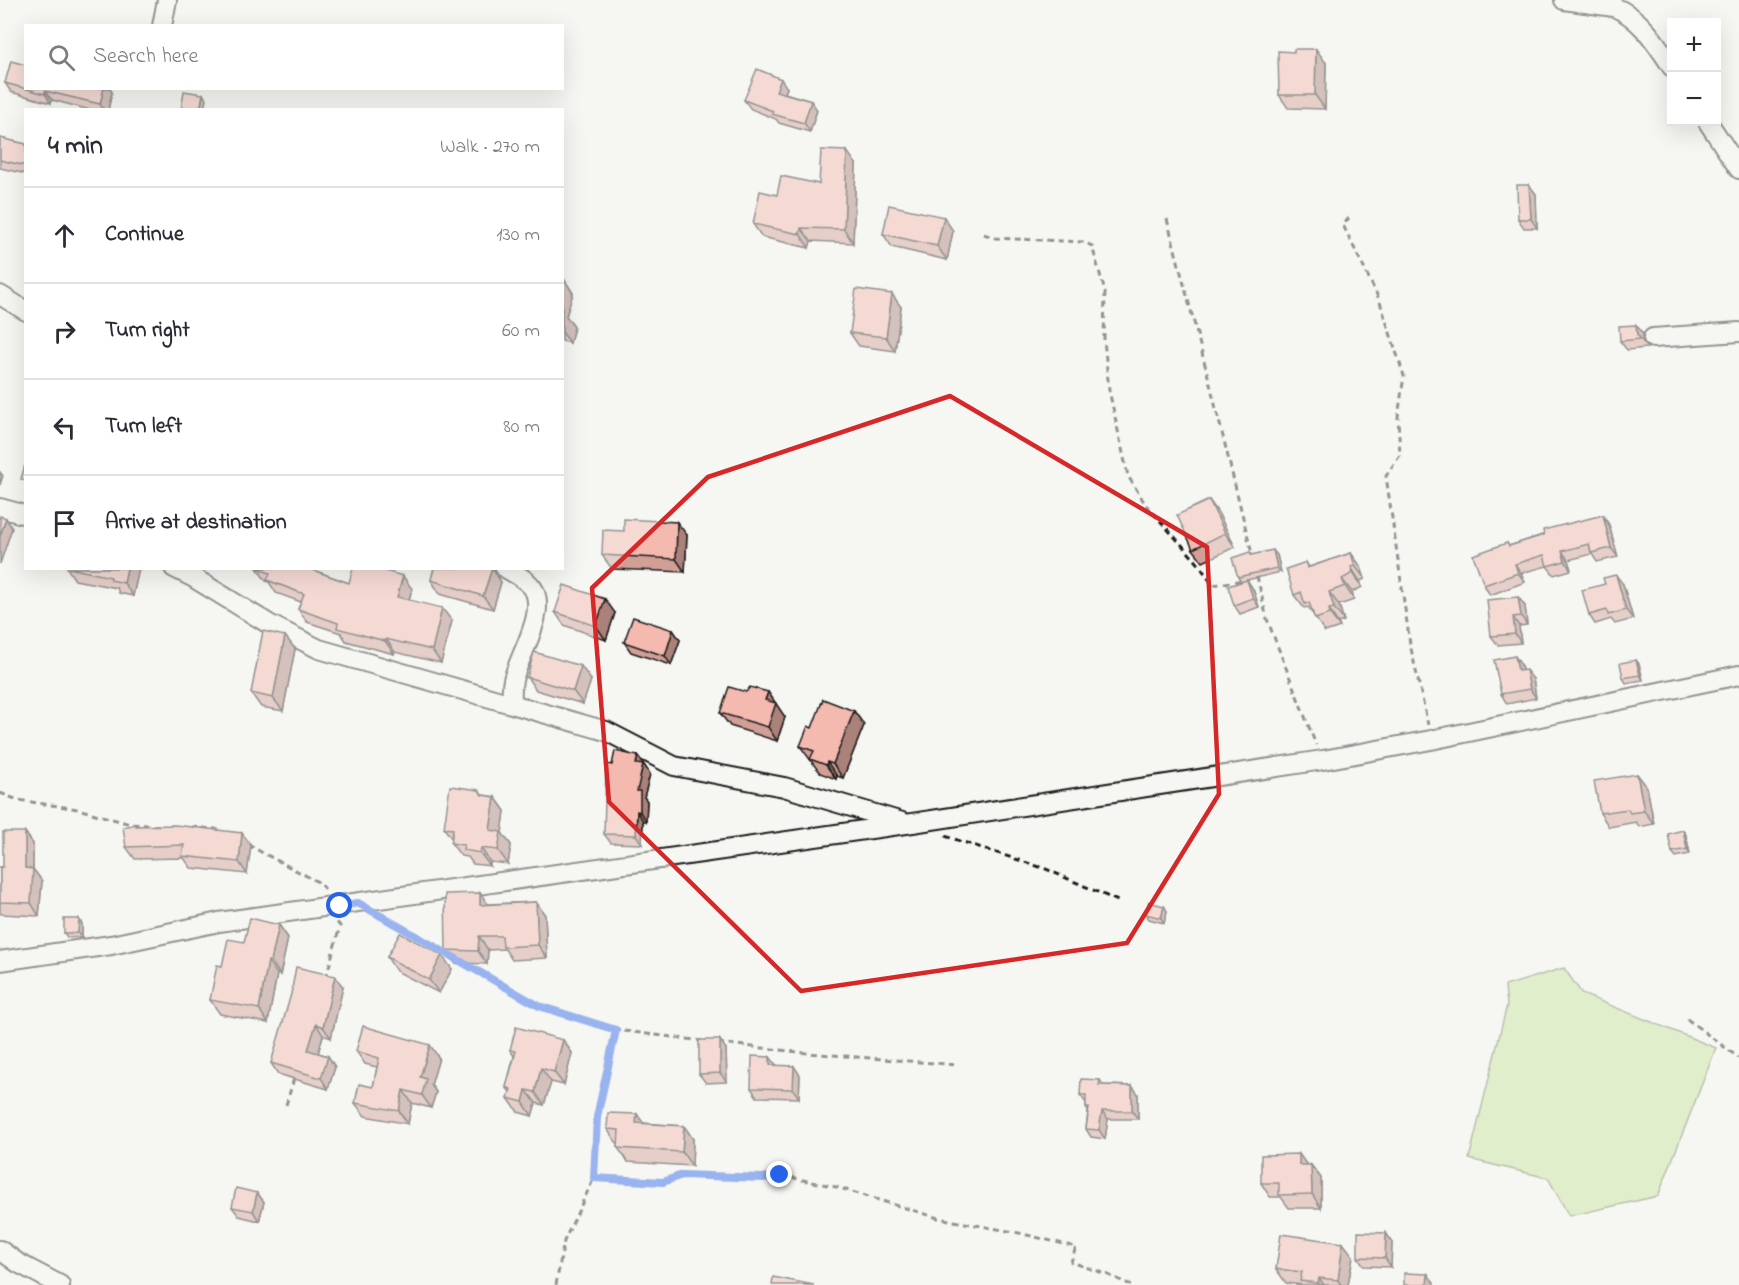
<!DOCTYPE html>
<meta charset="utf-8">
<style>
:root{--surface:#fff;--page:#f7f7f7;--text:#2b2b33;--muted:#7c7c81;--line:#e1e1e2}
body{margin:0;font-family:"Indie Flower",sans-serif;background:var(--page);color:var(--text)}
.controls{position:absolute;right:18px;top:18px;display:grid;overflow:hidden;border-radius:0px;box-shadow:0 6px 24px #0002}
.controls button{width:54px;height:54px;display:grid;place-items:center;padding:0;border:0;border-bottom:2px solid var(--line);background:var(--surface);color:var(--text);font:30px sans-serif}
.stop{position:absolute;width:18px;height:18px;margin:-14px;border:4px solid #2563eb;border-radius:50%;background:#fff}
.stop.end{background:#2563eb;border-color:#fff;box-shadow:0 2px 6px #0008}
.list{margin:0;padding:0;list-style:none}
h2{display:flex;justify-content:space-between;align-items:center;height:78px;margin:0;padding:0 24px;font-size:26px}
h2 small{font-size:20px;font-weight:400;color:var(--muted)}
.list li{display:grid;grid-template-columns:39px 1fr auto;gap:18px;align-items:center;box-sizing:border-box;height:96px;padding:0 24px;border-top:2px solid var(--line)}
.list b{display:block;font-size:22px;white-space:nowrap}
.list em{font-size:20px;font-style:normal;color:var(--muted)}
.icon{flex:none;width:33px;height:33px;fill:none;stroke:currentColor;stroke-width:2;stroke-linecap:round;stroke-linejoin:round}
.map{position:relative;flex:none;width:1739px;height:1285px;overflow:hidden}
.search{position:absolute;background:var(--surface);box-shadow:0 6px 24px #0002;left:24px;top:24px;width:540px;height:66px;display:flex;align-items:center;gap:15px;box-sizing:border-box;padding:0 21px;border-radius:0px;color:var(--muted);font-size:22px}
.panel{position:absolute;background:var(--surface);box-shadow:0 6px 24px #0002;left:24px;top:108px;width:540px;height:462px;border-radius:0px}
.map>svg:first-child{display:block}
</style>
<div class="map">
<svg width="1739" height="1285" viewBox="0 0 1739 1285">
<rect width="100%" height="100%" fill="#f6f6f2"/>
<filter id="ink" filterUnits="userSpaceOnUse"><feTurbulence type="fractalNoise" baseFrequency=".0167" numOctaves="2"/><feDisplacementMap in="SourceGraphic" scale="12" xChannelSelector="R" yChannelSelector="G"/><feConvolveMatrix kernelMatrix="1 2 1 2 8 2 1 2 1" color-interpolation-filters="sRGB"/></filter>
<g filter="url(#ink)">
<path fill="#c7e49b" stroke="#72805c" stroke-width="1.5" d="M1564,968l18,26 134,54 -58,148 -89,20 -21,-38 -79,-19 38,-154 -2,-19z"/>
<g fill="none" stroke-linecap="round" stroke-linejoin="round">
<defs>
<g id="minor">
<path d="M1564,0l50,7c26,10 43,37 58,60"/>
<path d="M162,26l5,-26"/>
<path d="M1708,122l31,47"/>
<path d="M0,295l26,16"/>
<path d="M1653,338l86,-6"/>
<path d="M0,508l26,7"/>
<path d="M174,568l20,10 75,46 50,25 287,82 68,35 110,21 118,35"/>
<path d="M505,568c9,5 20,10 27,19 17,23 -13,68 -19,93 -2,8 -1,15 -1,23"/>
<path d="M0,961l111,-16 108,-23 687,-98 417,-64 108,-20 308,-65"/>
<path d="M0,1250l18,13 42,22"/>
</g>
</defs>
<use href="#minor" stroke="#1c1c1c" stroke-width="22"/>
<g stroke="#1c1c1c" stroke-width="3" stroke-dasharray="6 4.5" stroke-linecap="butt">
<path d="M1349,218l-6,7 36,74 25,77 -6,41 2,38 -14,21 24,168 18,81"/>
<path d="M1167,219l42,161 44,178"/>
<path d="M984,234l11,4 89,4 8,4 13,46 -1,48 5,50 19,86 18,29 51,57 16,23 31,-5"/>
<path d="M1257,576l10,43 49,126"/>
<path d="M0,793l18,7 60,9 52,15 34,2"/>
<path d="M192,827l23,2 5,2"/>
<path d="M945,836l101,33 72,32"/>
<path d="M248,845l70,37 7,7"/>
<path d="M380,916l73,41"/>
<path d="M461,962l78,44 77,24 87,11"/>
<path d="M326,978l14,-52 -4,-5"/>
<path d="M1687,1019l52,39"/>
<path d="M718,1043l89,10 151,12"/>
<path d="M286,1105l9,-30"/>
<path d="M594,1178l69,4 19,-7 81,3 17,-3 56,12 102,31 81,15 57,14 -5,15 35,12 25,11"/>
<path d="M556,1285l8,-44 30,-63 2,-61 20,-87"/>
</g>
<use href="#minor" stroke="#f6f6f2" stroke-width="18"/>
</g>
<g fill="#d29f96" stroke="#1c1c1c" stroke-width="1.5">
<path d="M1326,63l-1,46 -37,-1 -9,-13z"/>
<path d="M5,83l21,5h83l3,4 -4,18h-18l-38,-10 -1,3 -40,-11z"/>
<path d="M787,88l-2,5 26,8 6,9 -7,22 -31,-9 -3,-4 -25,-10 -7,-9z"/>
<path d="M0,138l26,6v30l-26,-6z"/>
<path d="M856,164l-3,79 -42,-2 -2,7 -47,-11 -9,-13 24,-29 42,-11z"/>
<path d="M1529,185l7,9 1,34h-13l-6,-9z"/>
<path d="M953,231l-6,29 -55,-13 -9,-13z"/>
<path d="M562,279h2l9,14 -7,23 8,11 -4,16 -8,-2z"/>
<path d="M901,307l-6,44 -36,-5 -9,-13z"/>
<path d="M1636,325l7,9v8l5,6 -21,2 -7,-9z"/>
<path d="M1209,500l9,13 17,34 -32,15 -10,-13z"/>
<path d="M1603,515l6,10 9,32 -21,5 -5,-8 -24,6 3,10 -17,5 -7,-9 -26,7 4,9 -35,13 -6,-10 23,-42 2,3z"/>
<path d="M624,531l63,4 -2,37 -73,-3 -10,-14z"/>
<path d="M1250,552l2,3h25l4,17 -34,8 6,9 6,18 -19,7 -6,-9 7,-23 -3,-5z"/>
<path d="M1351,553l10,14 4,12 -5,2 2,6 -10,5 2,8 -15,5 5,16 -6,2 2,4 -15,5 -17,-25 -4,1 -10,-13 12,-33 3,5z"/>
<path d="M67,568h72l-6,28 -14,-3 -2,-5 -42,-8z"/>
<path d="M257,568h56v2l36,13 63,6 -3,11 43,21 -11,42 -46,-11 -1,2 -48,-13 -5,-8 -34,-11 -9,-13 3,-7 -25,-9 -7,-11 -3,-1z"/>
<path d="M434,568h58l9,14 -8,27 -53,-15 -9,-14z"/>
<path d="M1623,584l10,35 -18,5 -4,-5 -16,5 -6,-9z"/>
<path d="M1518,597l7,9 2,19 -8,1 2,17 -23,2 -7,-9z"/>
<path d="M555,612l60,1 -9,27 -42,-15z"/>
<path d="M673,630l7,10 -9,25 -40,-13 -7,-10z"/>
<path d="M285,636l10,13 -12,62 -22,-4 -10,-14z"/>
<path d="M1636,660l3,4 4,16 -17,3 -3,-5z"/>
<path d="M1521,665l1,6 11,8 3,19 -29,6 -6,-10z"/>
<path d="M527,677l64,3 -8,24 -47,-14z"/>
<path d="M746,692h22l17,25 -8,24 -47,-15 -10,-13z"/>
<path d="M854,711l10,14 -21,53 -6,-2 -1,3 -16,-6 -20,-27 12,-18z"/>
<path d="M638,756l12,18 -6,23 3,4 -1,20h-3l-1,23 -31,-1 -7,-9 8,-69z"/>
<path d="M1637,774l10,13 7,37 -15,3 -3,-5 -27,5 -9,-14z"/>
<path d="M483,795l12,2 10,14 -3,22 9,12 -3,19 -18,-2v4l-17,-2 -5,-7 -7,-1 -10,-13 1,-4 -8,-11z"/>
<path d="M137,826l114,19 -4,29 -56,-6 -7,-10 -49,1 -9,-12z"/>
<path d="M1683,830l3,5 4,19 -14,3 -4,-5z"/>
<path d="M25,832l8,12v25l9,12 -3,35 -38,-2 -1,-2v-45h3z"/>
<path d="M480,893l8,11 48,-2 9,13 2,43 -35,2 -7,-11 -17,1 -1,14 -32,-1 -9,-13z"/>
<path d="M1164,906l3,5 -3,12 -15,-4 -3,-5z"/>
<path d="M82,924v14l-15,-1 -3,-4z"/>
<path d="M279,925l9,13 -8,37 -3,-1 -9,49 -48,-9 -10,-14 12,-34 22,-24z"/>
<path d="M387,957l65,12 -13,24 -43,-22z"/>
<path d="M343,987l-12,51 -8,-3 -5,18 10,3 7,11 -7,22 -50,-15 -7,-11z"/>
<path d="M563,1040l9,13 -8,32 -13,-3 -7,23 -8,-2 -4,13 -14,-4 -10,-14 2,-6 -4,-5 8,-31 -4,-6z"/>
<path d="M726,1049l1,33 -21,1 -7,-9z"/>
<path d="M356,1051l83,7 -8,27 5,7 -5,16 -19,-5 -4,21 -43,-8 -10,-13 18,-16 4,-20 -12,-3z"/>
<path d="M770,1057l6,8 24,10 -1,23 -42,-1 -6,-9z"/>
<path d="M1100,1080l3,5 29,1 6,8v25h-30l-3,20 -14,-2 -5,-8 2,-18 -2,-3v-5l-6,-8z"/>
<path d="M643,1123l41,3 9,13 -1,27 -64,-4 -10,-14v-5l-2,-1 -9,-13z"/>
<path d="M1307,1165h4l10,13v30h-32l-8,-11h-11l-9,-14z"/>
<path d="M257,1193l7,9 -5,19 -20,-5 -7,-9z"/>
<path d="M1386,1233l6,9 -1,25 -27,-1 -6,-9z"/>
<path d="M1353,1256l-5,29h-45l-17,-2 -10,-14z"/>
</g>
<g fill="#ab827a" stroke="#1c1c1c" stroke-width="1.5">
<path d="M1316,49l10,14 -1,46 -10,-14z"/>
<path d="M781,79l6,9 -5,12 -6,-9z"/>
<path d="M104,88h5l3,4 -4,18h-4l-4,-6z"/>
<path d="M45,91l7,9 -1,3 -6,-9z"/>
<path d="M203,94l3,5 -2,11h-4z"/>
<path d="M811,101l6,9 -7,22 -6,-9z"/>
<path d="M847,151l9,13 -3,79 -9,-14z"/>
<path d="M1529,185l7,9 1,34 -6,-9z"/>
<path d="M944,217l9,14 -6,29 -10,-14z"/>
<path d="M801,228l10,13 -2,7 -9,-14z"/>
<path d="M564,279l9,14 -7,23 8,11 -4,16 -8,-11v-48z"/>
<path d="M892,294l9,13 -6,44 -9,-14z"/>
<path d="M1636,325l7,9v8l-6,-7z"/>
<path d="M0,472l3,4 -3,9z"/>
<path d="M1209,500l9,13 17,34 -10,-14z"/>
<path d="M1603,515l6,10 9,32 -7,-9z"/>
<path d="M6,518l6,10 -12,36v-28z"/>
<path d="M677,522l10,13 -2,37 -9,-13z"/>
<path d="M1273,550l4,5 4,17 -4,-4z"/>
<path d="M1562,551l6,9 3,10 -6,-9z"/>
<path d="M1351,553l10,14 4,12 -10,-13z"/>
<path d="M1515,564l6,9 4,9 -7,-9z"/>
<path d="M1351,567l9,14 2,6 -9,-14z"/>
<path d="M127,568h12l-6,28 -9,-13z"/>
<path d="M492,568l9,14 -8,27 -10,-13z"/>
<path d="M1616,575l7,9 10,35 -7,-9z"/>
<path d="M403,576l9,13 -6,21 -9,-13z"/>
<path d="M1342,579l10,13 2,8 -9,-14z"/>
<path d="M1247,580l6,9 6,18 -6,-9z"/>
<path d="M1329,592l10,13 5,16 -10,-13z"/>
<path d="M1518,597l7,9 2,19 -6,-9z"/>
<path d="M605,599l10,14 -9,27 -10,-14z"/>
<path d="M442,608l10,13 -11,42 -9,-13z"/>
<path d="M1329,609l9,14 2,4 -10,-13z"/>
<path d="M1513,617l6,9 2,17 -6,-9z"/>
<path d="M673,630l7,10 -9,25 -6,-9z"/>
<path d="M285,636l10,13 -12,62 -10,-13z"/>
<path d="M386,639l9,13 -1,2 -9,-13z"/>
<path d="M1515,656l6,9 3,16 -6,-10z"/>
<path d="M1636,660l3,4 4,16 -3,-5z"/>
<path d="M581,666l10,14 -8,24 -10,-13z"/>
<path d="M1526,670l7,9 3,19 -6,-9z"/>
<path d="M768,692l17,25 -8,24 -9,-14 -3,-27z"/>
<path d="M854,711l10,14 -21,53 -10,-14z"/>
<path d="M638,756l12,18 -6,23 3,4 -1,20 -6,-9 -3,-21 -1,-27z"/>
<path d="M827,762l10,14 -1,3 -10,-14z"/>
<path d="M1637,774l10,13 7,37 -10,-13z"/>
<path d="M495,797l10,14 -3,22 9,12 -3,19 -10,-14 -8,-20z"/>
<path d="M637,811l6,10 -1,23 -6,-9z"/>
<path d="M1683,830l3,5 4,19 -3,-5z"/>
<path d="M25,832l8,12v25l9,12 -3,35 -8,-13 -6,-35z"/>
<path d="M242,833l9,12 -4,29 -8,-12z"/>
<path d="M481,848l9,14v4l-10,-13z"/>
<path d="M480,893l9,13 -9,-1z"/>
<path d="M536,902l9,13 2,43 -9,-13z"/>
<path d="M1164,906l3,5 -3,12 -3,-5z"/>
<path d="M79,919l3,5v14l-4,-5z"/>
<path d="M279,925l9,13 -8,37 -9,-14z"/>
<path d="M479,936l9,14 -1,14 -9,-13z"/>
<path d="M442,955l10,14 -13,24 -10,-13z"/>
<path d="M268,961l9,13 -9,49 -9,-14z"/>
<path d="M335,976l8,11 -12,51 -8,-11z"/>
<path d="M316,1024l7,11 -7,26 -8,-11z"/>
<path d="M563,1040l9,13 -8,32 -10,-13z"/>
<path d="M720,1040l6,9 1,33 -7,-9z"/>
<path d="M430,1045l9,13 -8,27 5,7 -5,16 -9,-13 -2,-18z"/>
<path d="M328,1056l7,11 -7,22 -7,-11z"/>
<path d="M770,1057l7,9 -7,-1z"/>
<path d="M794,1066l6,9 -1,23 -6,-9z"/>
<path d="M541,1068l10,14 -7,23 -9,-13z"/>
<path d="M1132,1086l6,8v25l-6,-8z"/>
<path d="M403,1090l9,13 -4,21 -9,-13z"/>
<path d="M526,1090l10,13 -4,13 -9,-14z"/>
<path d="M1102,1111l6,8 -3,20 -6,-9z"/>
<path d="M637,1114l10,14 -11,-5z"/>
<path d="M684,1126l9,13 -1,27 -10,-14z"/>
<path d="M1299,1154l10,14 -10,-3z"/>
<path d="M1311,1165l10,13v30l-9,-14z"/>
<path d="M257,1193l7,9 -5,19 -6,-10z"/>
<path d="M1386,1233l6,9 -1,25 -6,-9z"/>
<path d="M1343,1243l10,13 -5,29h-7l-3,-5z"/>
<path d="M1428,1274l6,9v2h-7z"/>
<path d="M1319,1278l5,7h-4l-2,-2z"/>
</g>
<g fill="#f4b9af" stroke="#1c1c1c" stroke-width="1.5">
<path d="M1294,49h22l-1,46h-36l-1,-44 16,1z"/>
<path d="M11,61l15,4v23h78l-4,16 -55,-13v3l-40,-11z"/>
<path d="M757,69l24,10 -5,12 35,10 -7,22 -32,-9 1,-3 -29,-11z"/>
<path d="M184,91l19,3 -3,16h-19z"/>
<path d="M0,138l26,6v22l-26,-6z"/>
<path d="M821,150l26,1 -3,78 -43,-1 -1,6 -47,-10 7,-33 17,4 4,-19 38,8z"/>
<path d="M1517,185h12l2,34h-13z"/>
<path d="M889,205l55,12 -7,29 -54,-12z"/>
<path d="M856,289l36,5 -6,43 -36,-4z"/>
<path d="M1636,325l1,10 4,4 -21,2 -1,-15z"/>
<path d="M25,465h1v16l-5,-2z"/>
<path d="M1209,500l16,33 -32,16 -16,-34z"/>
<path d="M1603,515l8,33 -20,5 -2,-9 -27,7 3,10 -18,5 -3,-11 -29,9 3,9 -34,12 -11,-30 34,-12 2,3 35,-11 -1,-5z"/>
<path d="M0,516l6,2 -6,18z"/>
<path d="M624,519l53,3 -1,37 -74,-4 1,-25 21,1z"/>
<path d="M1273,550l4,18 -39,9 -6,-19 18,-6 1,3z"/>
<path d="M1351,553l4,13 -4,1 2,6 -11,6 3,7 -16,6 5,16 -5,1 1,5 -15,5 -6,-17 -4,2 -4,-12 -7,3 -8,-26 20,-7 1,6z"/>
<path d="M69,568h58l-3,15 -13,-3v-3z"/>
<path d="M257,568h50l42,15 4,-15h21l29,8 -6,21 45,11 -10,42 -46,-11 -1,2 -48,-13 1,-5 -40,-14 6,-15 -37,-14 3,-7z"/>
<path d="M434,568h58l-9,28 -52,-16z"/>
<path d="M1616,575l10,35 -18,5 -1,-5 -18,5 -7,-25 23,-6 -2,-6z"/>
<path d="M1247,580l6,18 -19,7 -6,-19z"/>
<path d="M564,585l41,14 -9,27 -41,-14z"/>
<path d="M1518,597l3,19 -8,1 2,17 -24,2 -4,-36z"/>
<path d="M633,617l40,13 -8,26 -41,-14z"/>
<path d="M263,631l22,5 -12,62 -22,-5z"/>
<path d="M534,652l47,14 -8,25 -46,-14z"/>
<path d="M1515,656l3,15 8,-1 4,19 -29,5 -7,-34z"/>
<path d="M1636,660l4,15 -17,3 -3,-15z"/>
<path d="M729,687l17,5 4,-5 18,5 -3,8 11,3 -8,24 -48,-14z"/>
<path d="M823,699l31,12 -21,53 -6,-2 -1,3 -16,-6 4,-8 -14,-5 8,-20 4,2z"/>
<path d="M615,751l23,5 -2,8 7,1 -6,26h3v21l-3,-1 -1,24 -32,-1 2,-70 6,1z"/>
<path d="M1637,774l7,37 -14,2 -2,-4 -28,4 -6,-32z"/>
<path d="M450,786l29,4 3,5 13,2 -5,33 11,2 -3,18 -17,-2 -1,5 -17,-3 1,-5 -13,-2 2,-14 -9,-1z"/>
<path d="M136,824v2l39,-1 67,8 -3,29 -57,-6 2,-11 -58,2 -3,-20z"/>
<path d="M1683,830l4,19 -15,3 -4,-18z"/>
<path d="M3,832h22v36l8,1 -2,34 -31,-1v-35h3z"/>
<path d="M480,893v12l56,-3 2,43 -35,2 -1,-11h-23l-1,15 -32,-1 -1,-56z"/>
<path d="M1149,902l15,4 -3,12 -15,-4z"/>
<path d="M250,918l29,7 -8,36h-3l-9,48 -49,-9 7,-35 5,1 6,-27 16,3z"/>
<path d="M64,919h15l-1,14h-14z"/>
<path d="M400,933l42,22 -13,25 -42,-23z"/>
<path d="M296,967l39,9 -12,51 -7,-3 -8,26 20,6 -7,22 -50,-15 20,-69z"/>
<path d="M363,1026l67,19 -10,32 6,2 -4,16 -19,-5 -4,21 -44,-8 4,-19 14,3 6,-29 -23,-7z"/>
<path d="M516,1027l47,13 -9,32 -13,-4 -6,24 -9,-2 -3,12 -15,-4 3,-9 -5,-2 10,-36 -6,-1z"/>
<path d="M699,1040h21v33l-21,1z"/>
<path d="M752,1056l18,1v8l24,1 -1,23 -42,-1z"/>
<path d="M1081,1079l19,1 -1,5 33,1v25h-30l-3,19 -13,-1 3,-21h-3v-13h-6z"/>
<path d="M608,1113l29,1 -1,9 48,3 -2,26 -64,-4 1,-18 -12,-1z"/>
<path d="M1299,1154v11h12l1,29 -33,1v-12h-18v-28z"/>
<path d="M236,1188l21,5 -4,18 -21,-4z"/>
<path d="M1358,1232l28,1 -1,25 -27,-1z"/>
<path d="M1281,1234l62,9 -5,37 -19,-2 -1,5 -18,-2 2,-9 -26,-3z"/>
<path d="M1404,1273l24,1 -1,11h-23z"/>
<path d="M773,1277l41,8h-42z"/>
</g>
</g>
<g fill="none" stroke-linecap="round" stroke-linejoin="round" filter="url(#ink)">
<path stroke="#2563eb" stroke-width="8" d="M340,906l18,-3 181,103 77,24 -19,87 -3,61 69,4 19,-7 81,3 17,-3"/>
</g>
<path d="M0 0H1739V1285H0ZM950,396l257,151 12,247 -92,149 -326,48 -192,-189 -17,-214 116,-111z" fill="#f6f6f2" fill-opacity=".55" fill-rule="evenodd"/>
<path fill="none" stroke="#d62828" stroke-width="4.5" stroke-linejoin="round" d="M950,396l257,151 12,247 -92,149 -326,48 -192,-189 -17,-214 116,-111z"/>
</svg>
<div class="controls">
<button>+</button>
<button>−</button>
</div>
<div class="stop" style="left:340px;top:906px"></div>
<div class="stop end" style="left:780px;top:1175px"></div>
<div class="search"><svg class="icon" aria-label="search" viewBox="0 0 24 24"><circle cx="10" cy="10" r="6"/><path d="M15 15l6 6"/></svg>Search here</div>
<section class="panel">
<h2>4 min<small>Walk · 270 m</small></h2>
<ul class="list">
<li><svg class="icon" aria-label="ahead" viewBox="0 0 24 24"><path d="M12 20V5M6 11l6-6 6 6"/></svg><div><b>Continue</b></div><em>130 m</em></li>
<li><svg class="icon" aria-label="right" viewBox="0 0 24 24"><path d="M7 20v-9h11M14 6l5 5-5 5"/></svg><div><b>Turn right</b></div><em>60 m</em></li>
<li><svg class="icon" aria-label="left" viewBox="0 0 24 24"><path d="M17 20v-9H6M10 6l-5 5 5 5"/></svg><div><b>Turn left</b></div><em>80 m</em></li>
<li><svg class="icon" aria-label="arrive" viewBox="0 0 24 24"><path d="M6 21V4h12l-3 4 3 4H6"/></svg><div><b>Arrive at destination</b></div></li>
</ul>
</section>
</div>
